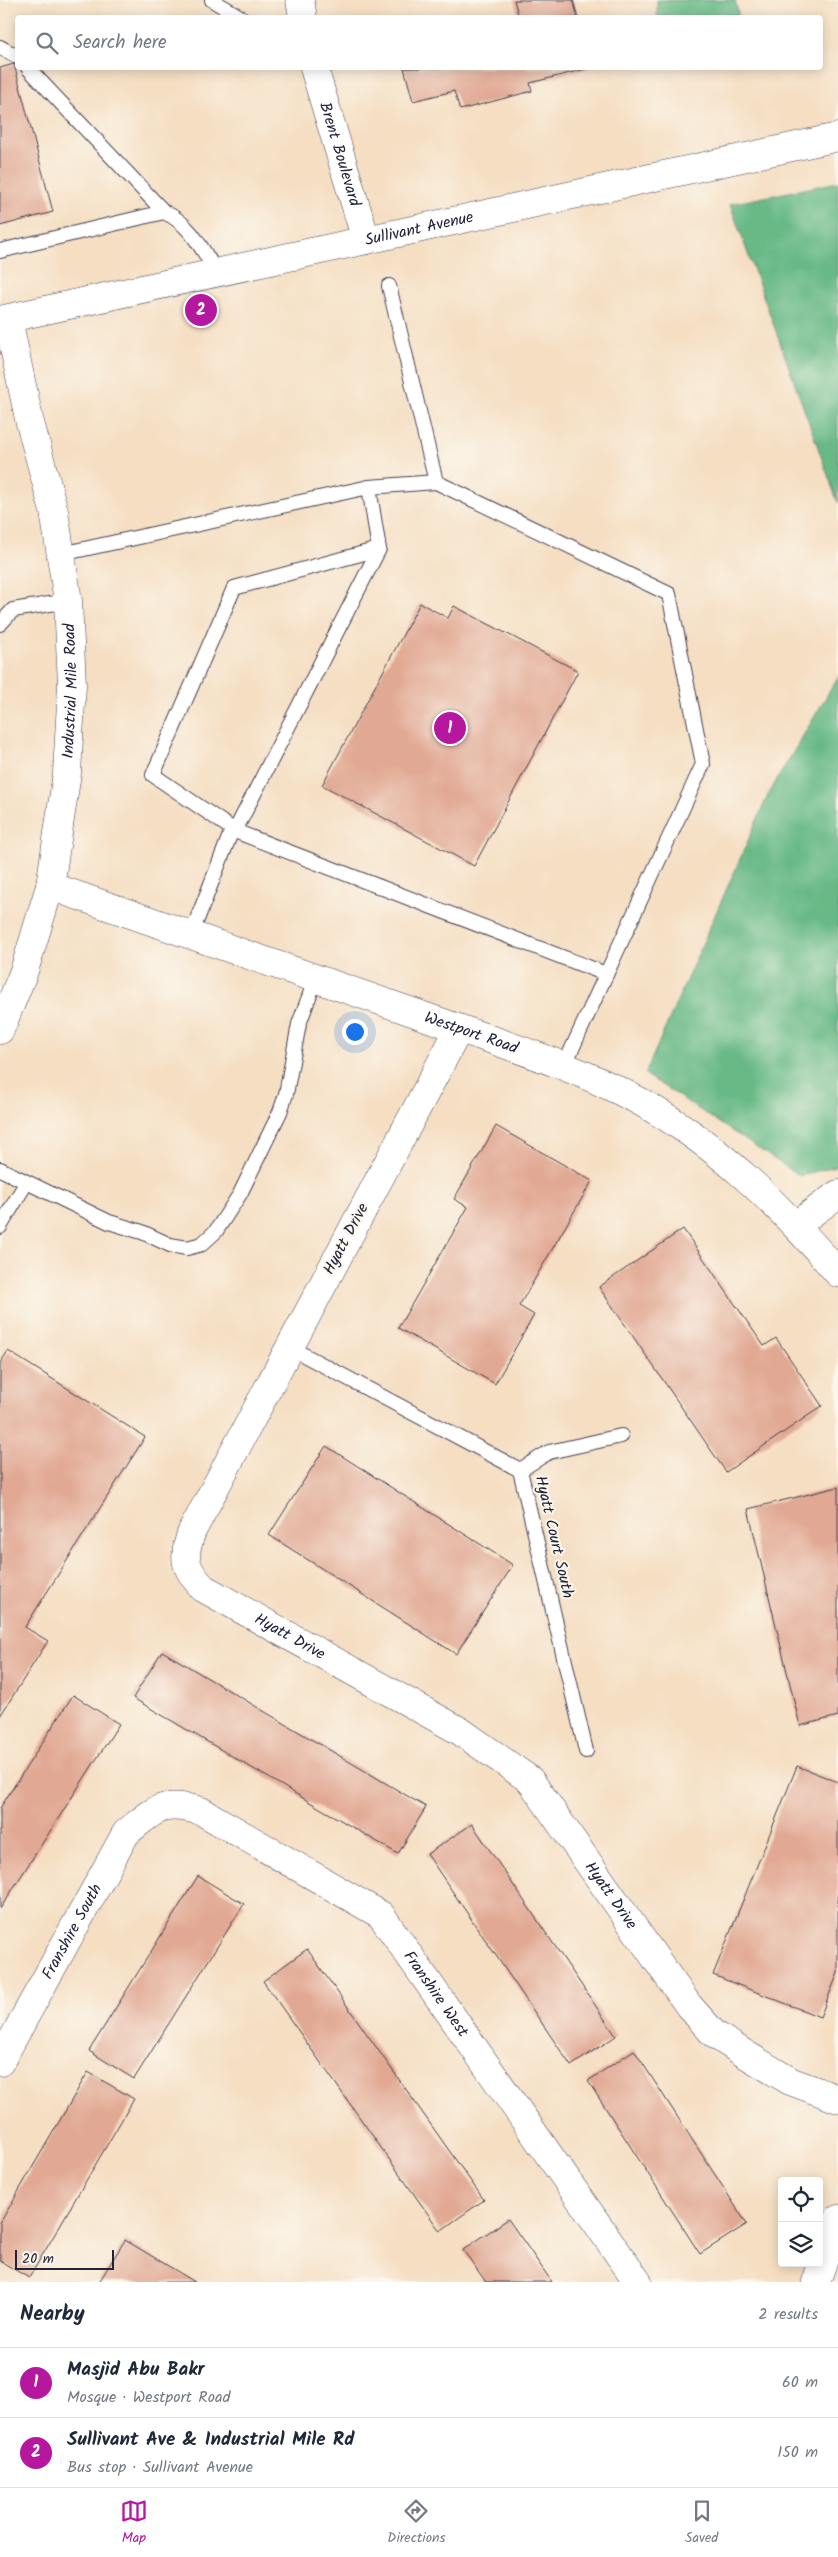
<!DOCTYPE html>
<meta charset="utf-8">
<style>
:root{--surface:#fff;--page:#f6f6f7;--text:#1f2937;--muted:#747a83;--line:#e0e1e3;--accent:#b5179e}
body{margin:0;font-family:Kalam,sans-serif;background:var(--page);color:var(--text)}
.controls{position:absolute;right:15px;bottom:15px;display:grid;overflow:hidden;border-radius:5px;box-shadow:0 2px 12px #0003}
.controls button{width:45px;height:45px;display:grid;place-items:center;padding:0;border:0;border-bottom:1px solid var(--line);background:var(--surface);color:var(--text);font:25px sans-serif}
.scale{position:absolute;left:15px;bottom:12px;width:99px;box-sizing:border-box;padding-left:5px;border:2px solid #22223b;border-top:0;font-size:14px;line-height:18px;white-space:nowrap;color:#22223b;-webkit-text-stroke:4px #fbf7ec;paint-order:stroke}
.you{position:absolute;left:354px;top:1031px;width:18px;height:18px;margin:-12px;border:4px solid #fff;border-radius:50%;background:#1a73e8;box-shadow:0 0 0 8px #1a73e833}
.badge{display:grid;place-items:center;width:32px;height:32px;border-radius:50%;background:var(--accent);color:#fff;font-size:16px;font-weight:700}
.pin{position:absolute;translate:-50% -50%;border:2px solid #fff;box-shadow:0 1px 5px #0006}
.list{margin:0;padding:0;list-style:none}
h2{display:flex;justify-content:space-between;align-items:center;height:65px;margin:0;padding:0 20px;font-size:21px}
h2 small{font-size:16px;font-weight:400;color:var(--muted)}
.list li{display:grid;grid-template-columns:32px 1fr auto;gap:15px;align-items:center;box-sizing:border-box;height:70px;padding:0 20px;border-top:1px solid var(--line)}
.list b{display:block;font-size:19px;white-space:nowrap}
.list p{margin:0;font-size:16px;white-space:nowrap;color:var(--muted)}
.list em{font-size:16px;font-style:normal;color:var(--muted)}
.icon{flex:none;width:28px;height:28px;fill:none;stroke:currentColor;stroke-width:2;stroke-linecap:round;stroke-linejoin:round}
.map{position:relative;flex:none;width:838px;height:2282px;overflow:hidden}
.search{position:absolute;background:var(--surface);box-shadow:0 2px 12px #0003;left:15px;right:15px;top:15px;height:55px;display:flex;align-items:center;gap:12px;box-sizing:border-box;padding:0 18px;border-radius:5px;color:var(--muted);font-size:19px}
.sheet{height:205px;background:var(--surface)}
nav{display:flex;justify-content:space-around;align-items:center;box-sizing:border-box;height:70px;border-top:1px solid var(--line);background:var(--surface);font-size:14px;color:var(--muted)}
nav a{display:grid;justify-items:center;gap:2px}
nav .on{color:var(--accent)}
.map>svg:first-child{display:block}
</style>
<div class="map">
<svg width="838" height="2282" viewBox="0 0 838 2282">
<rect width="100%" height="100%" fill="#fbf7ec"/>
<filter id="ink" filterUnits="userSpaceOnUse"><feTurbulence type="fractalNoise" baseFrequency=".02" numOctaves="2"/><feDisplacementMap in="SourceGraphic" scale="10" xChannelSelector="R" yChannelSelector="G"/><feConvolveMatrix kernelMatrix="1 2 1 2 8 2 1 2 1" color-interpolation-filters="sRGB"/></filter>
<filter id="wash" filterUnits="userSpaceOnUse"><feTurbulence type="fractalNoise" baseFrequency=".0096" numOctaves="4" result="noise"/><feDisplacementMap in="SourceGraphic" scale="20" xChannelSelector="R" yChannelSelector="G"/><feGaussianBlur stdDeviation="1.12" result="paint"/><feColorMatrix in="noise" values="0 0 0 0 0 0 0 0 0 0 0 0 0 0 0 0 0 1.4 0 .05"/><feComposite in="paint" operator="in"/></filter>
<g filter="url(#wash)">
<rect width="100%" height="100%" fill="#f5dec2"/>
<g fill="#68b986" stroke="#456e60">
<path d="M657,0h78l4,17h-82z"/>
<path d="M838,182v321l-108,-299z"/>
<path d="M838,677v488l-38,11 -155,-102 124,-281z"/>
</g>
<g id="blocks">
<g fill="#e1a893">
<path d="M514,0h59l5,18h-59z"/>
<path d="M14,64l39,148 -53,14v-158z"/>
<path d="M404,68h186l-60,15 2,8 -72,19 -6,-19 -41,10z"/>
<path d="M420,603l28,15 6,-12 124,65 -104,195 -152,-81z"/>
<path d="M496,1126l96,55 -73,125 15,9 -39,69 -97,-56 70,-121 -14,-8z"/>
<path d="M683,1229l81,117 12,-8 46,68 -96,66 -127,-185z"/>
<path d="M8,1351l137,86 -120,190 23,14 -48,75v-353z"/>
<path d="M326,1446l187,119 -57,89 -187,-119z"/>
<path d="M838,1487v229l-38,10 -52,-217z"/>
<path d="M162,1651l264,156 -28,47 -265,-156z"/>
<path d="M73,1695l46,29 -119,185v-101z"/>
<path d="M797,1766l41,16v191l-18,44 -107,-42z"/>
<path d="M472,1824l144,212 -45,30 -144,-212z"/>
<path d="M198,1876l46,28 -110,175 -45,-28z"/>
<path d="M307,1949l177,251 -44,31 -177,-250z"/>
<path d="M634,2050l113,174 -47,30 -112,-173z"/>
<path d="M88,2072l46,27 -105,179 -29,-17v-38z"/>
<path d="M508,2219l44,63h-66l-23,-32z"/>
<path d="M125,2240l70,42h-96z"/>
</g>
</g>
</g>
<g filter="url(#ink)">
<use href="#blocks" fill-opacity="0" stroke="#423e4f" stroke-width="1"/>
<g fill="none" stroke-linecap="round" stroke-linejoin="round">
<defs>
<g id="service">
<path d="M212,0l30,18"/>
<path d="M0,47l18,10"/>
<path d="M28,68l136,144"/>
<path d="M0,251l164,-39c27,12 37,36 53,61"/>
<path d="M389,286l47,196 233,112 34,170 -139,302"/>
<path d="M369,487l67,-5"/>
<path d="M61,554l308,-67 10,62 -145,39 -81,187 82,56 144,-282"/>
<path d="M0,624l13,-14 55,-9"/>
<path d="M191,935l41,-105 374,144"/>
<path d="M0,1169l109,53 33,10 28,13 17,3 15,-4 14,-13 24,-37 40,-82 6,-18 13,-70 17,-46"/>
<path d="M0,1227l26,-44"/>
<path d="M289,1347l231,123 66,281"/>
<path d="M520,1470l29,-18 72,-16"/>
</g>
<g id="minor">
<path d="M300,0l3,18"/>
<path id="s1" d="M314,68l52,172"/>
<path id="s2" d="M50,886c123,43 246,85 368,128 75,27 151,49 221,87 80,44 140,104 199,172"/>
<path id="s3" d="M459,1029l-267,502c-10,27 -8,36 11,57l257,143 70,49 159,226 25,28 31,20 45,27 48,18"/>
<path id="s4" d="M0,1030l24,-59 26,-85 17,-113 5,-88 -4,-84 -14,-90 -25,-92 -21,-100"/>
<path d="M796,1225l42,-31"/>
<path id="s5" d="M0,2062l126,-229c30,-24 35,-33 75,-22l180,104 257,367"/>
<path d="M816,2282l22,-63"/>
</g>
<g id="tertiary">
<path id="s6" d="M0,320l838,-183"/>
</g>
</defs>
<use href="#service" stroke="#423e4f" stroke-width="16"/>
<use href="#minor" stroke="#423e4f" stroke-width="29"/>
<use href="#tertiary" stroke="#423e4f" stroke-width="29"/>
<use href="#service" stroke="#fff" stroke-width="14"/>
<use href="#minor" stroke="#fff" stroke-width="28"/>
<use href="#tertiary" stroke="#fff" stroke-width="28"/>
</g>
</g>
<g text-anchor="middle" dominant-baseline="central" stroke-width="4" stroke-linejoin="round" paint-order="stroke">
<g font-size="16" fill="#22223b" stroke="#fbf7ec">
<text stroke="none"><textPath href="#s1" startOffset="90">Brent Boulevard</textPath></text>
<text stroke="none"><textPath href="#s6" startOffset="429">Sullivant Avenue</textPath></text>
<text stroke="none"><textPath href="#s4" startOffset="349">Industrial Mile Road</textPath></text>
<text stroke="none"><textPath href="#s2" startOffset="446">Westport Road</textPath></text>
<text transform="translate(346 1239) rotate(-62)">Hyatt Drive</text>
<text transform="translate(554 1537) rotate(77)">Hyatt Court South</text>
<text stroke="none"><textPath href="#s3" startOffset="731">Hyatt Drive</textPath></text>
<text stroke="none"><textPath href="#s3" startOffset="1152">Hyatt Drive</textPath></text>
<text stroke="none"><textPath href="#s5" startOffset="149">Franshire South</textPath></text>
<text stroke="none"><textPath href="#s5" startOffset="649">Franshire West</textPath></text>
</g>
</g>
</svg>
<div class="controls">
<button><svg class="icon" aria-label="locate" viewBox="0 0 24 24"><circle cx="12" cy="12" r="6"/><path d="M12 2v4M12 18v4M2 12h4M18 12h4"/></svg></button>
<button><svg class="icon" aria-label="layers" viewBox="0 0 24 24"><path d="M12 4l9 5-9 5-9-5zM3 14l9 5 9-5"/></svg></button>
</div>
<div class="scale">20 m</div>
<div class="you"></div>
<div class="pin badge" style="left:450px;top:728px">1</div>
<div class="pin badge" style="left:201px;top:310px">2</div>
<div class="search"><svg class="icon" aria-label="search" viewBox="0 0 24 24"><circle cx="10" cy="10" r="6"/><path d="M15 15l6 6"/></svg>Search here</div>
</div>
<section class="sheet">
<h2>Nearby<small>2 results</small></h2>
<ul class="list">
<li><span class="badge">1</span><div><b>Masjid Abu Bakr</b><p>Mosque · Westport Road</p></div><em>60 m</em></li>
<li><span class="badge">2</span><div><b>Sullivant Ave &amp; Industrial Mile Rd</b><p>Bus stop · Sullivant Avenue</p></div><em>150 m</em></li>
</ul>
</section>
<nav>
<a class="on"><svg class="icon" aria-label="map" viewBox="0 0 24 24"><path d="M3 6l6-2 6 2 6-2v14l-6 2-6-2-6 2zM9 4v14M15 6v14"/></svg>Map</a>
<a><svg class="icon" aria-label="directions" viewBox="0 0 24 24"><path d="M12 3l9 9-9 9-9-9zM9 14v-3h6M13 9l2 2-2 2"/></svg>Directions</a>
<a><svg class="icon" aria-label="saved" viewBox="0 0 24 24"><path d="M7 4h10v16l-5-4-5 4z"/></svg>Saved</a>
</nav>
